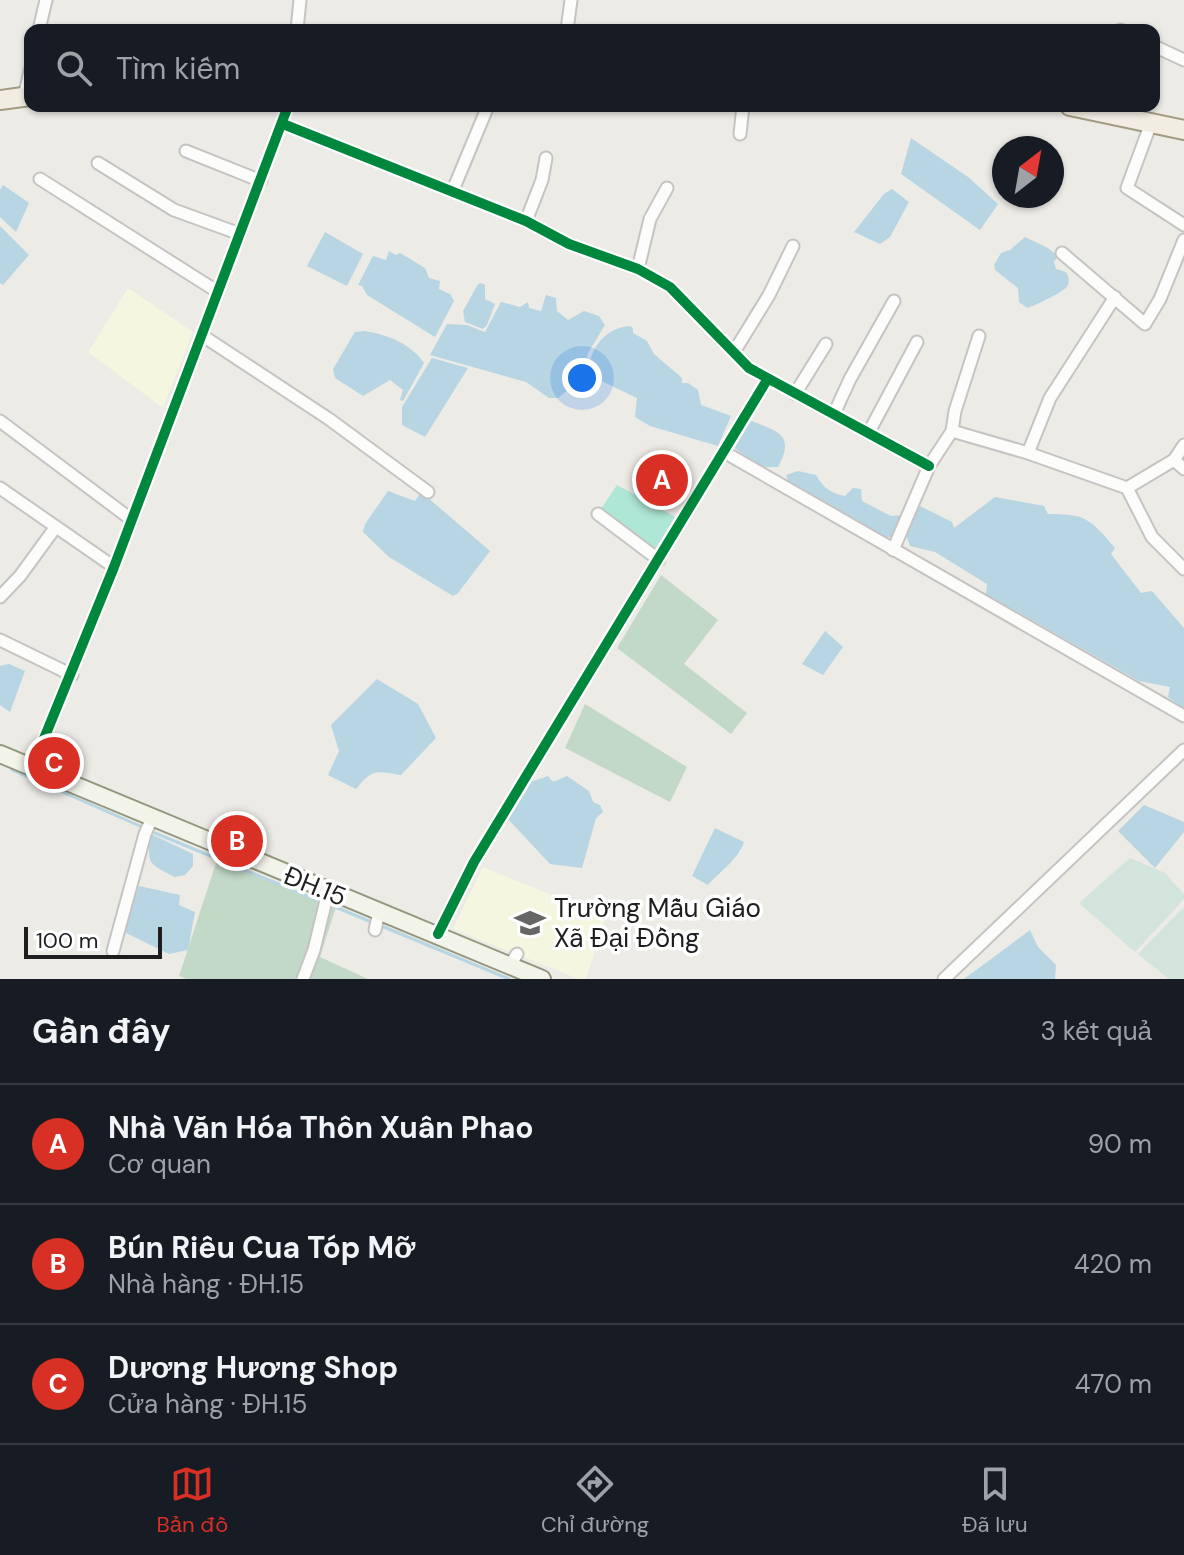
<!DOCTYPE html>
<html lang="vi">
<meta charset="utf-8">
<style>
:root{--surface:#171b24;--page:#20242c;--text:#f1f3f6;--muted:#9ea1a6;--line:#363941;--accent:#d93025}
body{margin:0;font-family:"DM Sans",sans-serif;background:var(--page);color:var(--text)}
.compass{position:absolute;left:992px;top:136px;width:72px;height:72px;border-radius:50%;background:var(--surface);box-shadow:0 2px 6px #0004;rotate:31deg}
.scale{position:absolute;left:24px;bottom:20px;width:138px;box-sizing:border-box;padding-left:8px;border:4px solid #1e1e1e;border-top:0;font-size:22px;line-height:28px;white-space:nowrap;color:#1e1e1e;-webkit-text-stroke:6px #fff;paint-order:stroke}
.you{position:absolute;left:582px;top:378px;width:28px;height:28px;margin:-20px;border:6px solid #fff;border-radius:50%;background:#1a73e8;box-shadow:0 0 0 12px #1a73e833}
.badge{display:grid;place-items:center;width:52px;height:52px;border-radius:50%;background:var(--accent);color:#fff;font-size:26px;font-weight:700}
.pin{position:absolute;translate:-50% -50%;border:4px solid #fff;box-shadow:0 2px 8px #0006}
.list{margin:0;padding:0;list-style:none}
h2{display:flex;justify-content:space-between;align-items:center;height:104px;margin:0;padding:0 32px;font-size:34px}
h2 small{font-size:26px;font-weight:400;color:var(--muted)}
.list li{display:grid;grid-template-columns:52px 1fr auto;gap:24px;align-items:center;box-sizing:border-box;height:120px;padding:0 32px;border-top:2px solid var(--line)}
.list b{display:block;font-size:30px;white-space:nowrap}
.list p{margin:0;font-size:26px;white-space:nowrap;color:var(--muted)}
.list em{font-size:26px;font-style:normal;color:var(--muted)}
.icon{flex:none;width:44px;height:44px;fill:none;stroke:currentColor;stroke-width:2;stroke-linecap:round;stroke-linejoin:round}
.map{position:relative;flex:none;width:1184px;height:979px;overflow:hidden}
.search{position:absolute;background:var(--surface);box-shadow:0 2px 6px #0004;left:24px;right:24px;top:24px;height:88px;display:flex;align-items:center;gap:20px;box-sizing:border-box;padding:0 28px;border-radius:16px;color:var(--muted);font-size:30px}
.sheet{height:464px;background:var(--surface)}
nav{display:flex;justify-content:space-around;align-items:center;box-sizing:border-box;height:112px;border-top:2px solid var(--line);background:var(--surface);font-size:22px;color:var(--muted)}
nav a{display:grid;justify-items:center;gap:4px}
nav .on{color:var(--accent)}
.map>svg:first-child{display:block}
</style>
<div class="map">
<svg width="1184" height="979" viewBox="0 0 1184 979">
<rect width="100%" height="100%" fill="#ecebe6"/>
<g fill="#f4f6e0">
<path d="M128,288l65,44 -30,76 -75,-56z"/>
<path d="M483,867l123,50 -20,62h-7l-126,-50z"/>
</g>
<g fill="#d3e4dc">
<path d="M1130,858l35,15 19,21v5l-49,53 -56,-49z"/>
<path d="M1184,907v72h-15l-31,-25z"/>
</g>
<g fill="#c3d9c7">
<path d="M661,575l57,45 -34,44 63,49 -16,21 -114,-86z"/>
<path d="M585,704l102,63 -17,35 -105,-54z"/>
<path d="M217,860l119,47 -16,50 48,22h-182l-7,-3z"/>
</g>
<path fill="#aee7d5" d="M617,485l60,33 -24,36 -54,-42z"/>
<g fill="#b7d5e2">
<path d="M911,138l57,39 30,27 -18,26 -79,-56z"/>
<path d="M3,185l26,18 -13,29 -16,-15v-27z"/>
<path d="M892,189l17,13 -19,35 -10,7 -26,-12 30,-38z"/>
<path d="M0,226l29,29 -26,30 -3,-2z"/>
<path d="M325,232l38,22 -16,32 -40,-20z"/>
<path d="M1025,237l23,11 10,8 -4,6 2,7 10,3c2,3 4,9 2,13 -2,6 -34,21 -41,23l-8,-6 -1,-14 -23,-18 -1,-5 7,-12 9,-3z"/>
<path d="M389,251l7,4 4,-2 25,15 4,10 11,3 -1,8 11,5 4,7 -19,36 -68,-42 -5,-9 -4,-1 15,-29 13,4z"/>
<path d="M481,283l4,2v14l10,5 -8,21 -4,4 -18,-7 -2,-11 15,-27z"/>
<path d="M546,295l10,3 1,13 11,9 16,-9 15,5 6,9 -17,28 -8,31 -11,5 -11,9h-9l-23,-16 -96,-27 17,-31 20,1 18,7 16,-30 19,5 8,-5 1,6 12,3z"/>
<path d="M630,326l3,2v5l14,8 7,13 28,24v5h6l10,7 3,15 30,11 -13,30 -68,-20 -15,-9 2,-19 -42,-20c-2,-6 -5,-13 -4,-20 5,-18 21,-31 39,-32z"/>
<path d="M364,331c23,3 47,13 60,32l-21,38 -3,-1 3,-10 -13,-10 -27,16 -28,-18 -2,-9 22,-37z"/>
<path d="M432,358l36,10 -43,69 -23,-12v-18z"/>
<path d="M749,420c28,11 47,14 29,47h-23v-4l-22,-16z"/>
<path d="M798,471l18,4c6,12 16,19 29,21l8,-8 8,1 1,12 29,15 14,-1 -12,22h-8l-36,-22 -3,2c-14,-16 -36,-21 -56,-31l-4,-11z"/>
<path d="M388,491l27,10 6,-9 69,59 -32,42 -5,3 -64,-39 -26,-25 2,-8z"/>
<path d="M995,497l49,9 4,8c39,0 42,5 67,34l-4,6 30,39 11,-2 32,37v80l-16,-11 2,-10 -31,-6 -153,-87 1,-10 -52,-32 -25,-6 -5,-14 15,-26 32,16 2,6z"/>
<path d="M825,631l18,16 -20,28 -21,-11z"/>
<path d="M9,664l16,7 -15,41 -10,-7v-39z"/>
<path d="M377,679l41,25 18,34 -35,37c-24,-4 -29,-7 -45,14l-28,-14 11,-24 -8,-26z"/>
<path d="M548,776l5,6 14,-6 22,15 4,11 7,3 3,7 -7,6 -14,50 -32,-4 -42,-45 23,-37z"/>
<path d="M1144,805l40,17v10l-29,36 -37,-37z"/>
<path d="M715,828l29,14c-7,19 -23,28 -36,43l-16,-9z"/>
<path d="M151,834l42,20v12l-8,9 -10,2c-26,-13 -29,-13 -24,-43z"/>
<path d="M139,886l41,9 -1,10 16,7 -7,38 -19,4 -47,-23z"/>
<path d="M1030,930l8,17 18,18 -1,14h-91z"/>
</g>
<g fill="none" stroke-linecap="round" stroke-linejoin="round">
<g stroke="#b7d5e2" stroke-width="3">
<path d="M12,770l128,56"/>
<path d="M155,833l162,67"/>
<path d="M1071,865l113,-107"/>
<path d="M333,906l36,15"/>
<path d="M384,927l125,52"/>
</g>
<defs>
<g id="street">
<path d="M39,30l7,-30"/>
<path d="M297,30l3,-30"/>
<path d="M567,30l4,-30"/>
<path d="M1120,30h1"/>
<path d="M1154,46l30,14"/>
<path d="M24,97l6,-26"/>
<path d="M1151,123l-24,65 57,37"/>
<path d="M283,124l243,97 43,23 69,25 32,18 79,81 180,98"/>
<path d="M740,134l3,-28"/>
<path d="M186,151l75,30"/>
<path d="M98,163l76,47 66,24"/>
<path d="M40,179l178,113"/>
<path d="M453,190l35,-84"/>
<path d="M526,221l16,-41 4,-22"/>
<path d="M1062,253l83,71 15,-25 24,-59"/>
<path d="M638,269l12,-50 17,-31"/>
<path d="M203,336l126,83 99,73"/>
<path d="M734,352l35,-57 24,-49"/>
<path d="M795,394l31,-50"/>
<path d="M834,414l16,-35 44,-78"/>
<path d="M0,421l132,99"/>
<path d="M952,431l76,22 99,35 25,49 32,32"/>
<path d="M869,432l48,-90"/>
<path d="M724,452l460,264"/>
<path d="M1028,453l22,-55 65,-101"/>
<path d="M1174,460l10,9"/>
<path d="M0,488l114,79"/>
<path d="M1127,488l47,-28 10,-15"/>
<path d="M598,514l61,46"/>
<path d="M893,550l36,-84 23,-35 3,-20 24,-75"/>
<path d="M0,597l20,-21 35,-48"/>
<path d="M0,640l72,35"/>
<path d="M32,768l82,-201 174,-461"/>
<path d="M375,930l4,-18"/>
<path d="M438,934l36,-72 293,-482"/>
<path d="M113,951l32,-117 7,-16"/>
<path d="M510,965l7,-11"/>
<path d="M303,979l11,-29 14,-58"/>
<path d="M944,979l240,-229"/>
</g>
<path id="secondary" d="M0,754l542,225"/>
<g id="primary">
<path d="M0,100l30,-4"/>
<path d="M1070,106l114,24"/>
</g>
</defs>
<use href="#street" stroke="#c5c4c2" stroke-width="15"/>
<use href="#secondary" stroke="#92977d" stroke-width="20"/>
<use href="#primary" stroke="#a29b82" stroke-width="22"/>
<use href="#street" stroke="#fcfcfb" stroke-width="11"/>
<use href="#secondary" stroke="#f2f4ea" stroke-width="16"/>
<use href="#primary" stroke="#f1ede3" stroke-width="18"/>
<defs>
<g id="cycleway">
<path d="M283,124l243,97 43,23 69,25 32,18 79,81 180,98"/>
<path d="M32,768l82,-201 174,-461"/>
<path d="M438,934l36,-72 293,-482"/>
</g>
</defs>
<use href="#cycleway" stroke="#fff" stroke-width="15"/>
<use href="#cycleway" stroke="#00873e" stroke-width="10"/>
</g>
<defs>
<symbol id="school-bare" viewBox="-9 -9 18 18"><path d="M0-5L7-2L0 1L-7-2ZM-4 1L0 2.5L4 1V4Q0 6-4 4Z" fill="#666664" stroke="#fff" stroke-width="2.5" paint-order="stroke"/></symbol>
</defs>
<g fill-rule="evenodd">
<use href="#school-bare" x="508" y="901" width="44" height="44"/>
</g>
<g text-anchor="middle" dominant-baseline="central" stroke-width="7" stroke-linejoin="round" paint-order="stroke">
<g font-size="26" fill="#1e1e1e" stroke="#fff">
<text transform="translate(315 886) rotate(22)">ĐH.15</text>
</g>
<g font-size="26" fill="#1e1e1e" stroke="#fff" text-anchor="start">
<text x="554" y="908">Trường Mẫu Giáo<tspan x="554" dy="30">Xã Đại Đồng</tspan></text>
</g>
</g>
</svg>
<svg class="compass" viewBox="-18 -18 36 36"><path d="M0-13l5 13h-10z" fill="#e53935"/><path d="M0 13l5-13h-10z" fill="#9ea1a6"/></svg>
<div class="scale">100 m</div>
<div class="you"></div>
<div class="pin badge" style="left:662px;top:480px">A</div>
<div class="pin badge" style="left:237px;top:841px">B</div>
<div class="pin badge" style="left:54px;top:763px">C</div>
<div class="search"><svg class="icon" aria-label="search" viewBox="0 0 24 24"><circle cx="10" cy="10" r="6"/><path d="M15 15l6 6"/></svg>Tìm kiếm</div>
</div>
<section class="sheet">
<h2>Gần đây<small>3 kết quả</small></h2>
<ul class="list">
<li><span class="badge">A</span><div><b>Nhà Văn Hóa Thôn Xuân Phao</b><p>Cơ quan</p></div><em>90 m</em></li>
<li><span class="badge">B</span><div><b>Bún Riêu Cua Tóp Mỡ</b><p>Nhà hàng · ĐH.15</p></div><em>420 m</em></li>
<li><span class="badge">C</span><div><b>Dương Hương Shop</b><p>Cửa hàng · ĐH.15</p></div><em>470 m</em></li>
</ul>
</section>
<nav>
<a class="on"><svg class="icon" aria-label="map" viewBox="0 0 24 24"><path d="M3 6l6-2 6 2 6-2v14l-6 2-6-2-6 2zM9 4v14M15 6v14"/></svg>Bản đồ</a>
<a><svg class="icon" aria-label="directions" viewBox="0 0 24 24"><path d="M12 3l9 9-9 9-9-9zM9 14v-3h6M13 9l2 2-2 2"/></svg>Chỉ đường</a>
<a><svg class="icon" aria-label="saved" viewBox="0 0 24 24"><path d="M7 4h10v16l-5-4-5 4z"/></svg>Đã lưu</a>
</nav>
